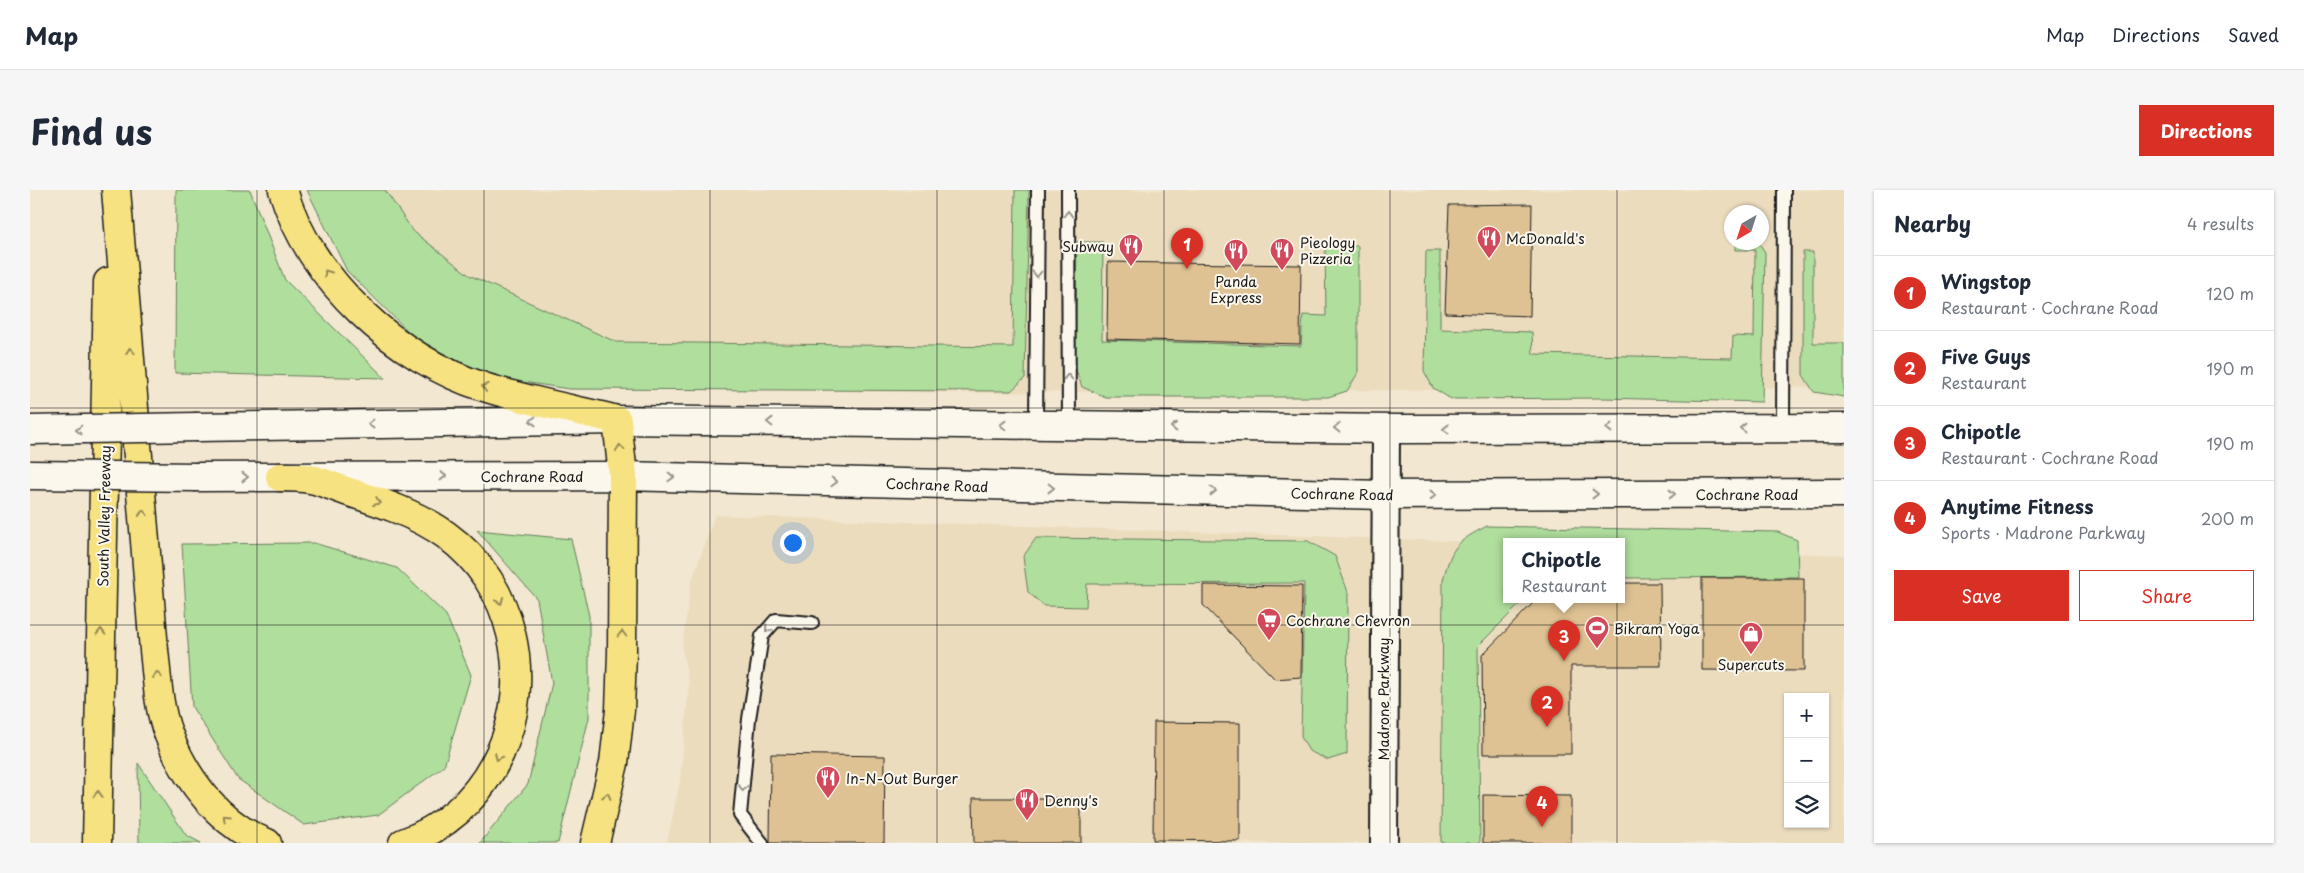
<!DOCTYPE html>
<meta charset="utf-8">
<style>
:root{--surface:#fff;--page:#f6f6f7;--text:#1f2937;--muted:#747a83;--line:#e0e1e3;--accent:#d93025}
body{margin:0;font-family:"Playpen Sans",sans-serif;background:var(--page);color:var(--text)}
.controls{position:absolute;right:15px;bottom:15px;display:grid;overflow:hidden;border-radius:0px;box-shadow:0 1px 4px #0004}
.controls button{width:45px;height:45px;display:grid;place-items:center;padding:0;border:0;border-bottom:1px solid var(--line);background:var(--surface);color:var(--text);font:25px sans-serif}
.compass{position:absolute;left:1694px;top:15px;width:45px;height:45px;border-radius:50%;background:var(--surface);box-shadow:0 1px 4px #0004;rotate:219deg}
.you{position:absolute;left:762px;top:352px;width:18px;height:18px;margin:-12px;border:4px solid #fff;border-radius:50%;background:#1a73e8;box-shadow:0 0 0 8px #1a73e833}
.badge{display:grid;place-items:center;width:32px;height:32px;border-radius:50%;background:var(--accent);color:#fff;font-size:16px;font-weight:700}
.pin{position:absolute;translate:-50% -41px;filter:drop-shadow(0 1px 2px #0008)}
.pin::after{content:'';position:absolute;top:26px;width:18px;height:15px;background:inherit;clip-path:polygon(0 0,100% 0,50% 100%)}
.popup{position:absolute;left:1473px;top:348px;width:122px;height:65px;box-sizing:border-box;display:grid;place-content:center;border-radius:0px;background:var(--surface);filter:drop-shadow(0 1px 4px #0005);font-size:16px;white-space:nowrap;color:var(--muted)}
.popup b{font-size:19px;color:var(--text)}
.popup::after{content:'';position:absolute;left:50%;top:100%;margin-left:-10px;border:10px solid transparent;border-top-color:var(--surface)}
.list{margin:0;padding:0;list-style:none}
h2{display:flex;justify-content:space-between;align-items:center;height:65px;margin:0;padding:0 20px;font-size:21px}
h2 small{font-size:16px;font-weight:400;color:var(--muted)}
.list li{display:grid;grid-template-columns:32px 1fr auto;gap:15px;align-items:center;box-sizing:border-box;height:75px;padding:0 20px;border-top:1px solid var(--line)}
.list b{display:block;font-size:19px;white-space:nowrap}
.list p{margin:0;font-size:16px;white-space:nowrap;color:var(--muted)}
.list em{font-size:16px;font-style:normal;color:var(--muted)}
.actions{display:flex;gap:10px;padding:15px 20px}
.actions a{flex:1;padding:11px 0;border:1px solid var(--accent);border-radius:0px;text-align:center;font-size:18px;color:var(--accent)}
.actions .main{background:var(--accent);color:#fff}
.icon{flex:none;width:28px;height:28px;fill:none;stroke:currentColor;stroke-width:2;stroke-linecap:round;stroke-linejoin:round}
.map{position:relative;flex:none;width:1814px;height:653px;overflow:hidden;border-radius:0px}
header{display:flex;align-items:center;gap:30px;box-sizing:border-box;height:70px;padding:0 25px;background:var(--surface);border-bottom:1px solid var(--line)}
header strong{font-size:24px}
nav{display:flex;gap:28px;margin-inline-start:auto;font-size:18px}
.intro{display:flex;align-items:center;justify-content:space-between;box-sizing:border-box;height:120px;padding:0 30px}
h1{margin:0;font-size:35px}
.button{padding:12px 22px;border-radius:0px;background:var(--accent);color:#fff;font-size:18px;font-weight:700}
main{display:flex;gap:30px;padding:0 30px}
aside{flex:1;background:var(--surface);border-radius:0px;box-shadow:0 1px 4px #0004}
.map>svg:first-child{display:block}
</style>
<header>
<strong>Map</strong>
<nav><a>Map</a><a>Directions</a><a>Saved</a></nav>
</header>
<div class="intro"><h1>Find us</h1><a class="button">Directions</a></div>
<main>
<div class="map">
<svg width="1814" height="653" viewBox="0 0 1814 653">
<rect width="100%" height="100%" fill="#f2e7d1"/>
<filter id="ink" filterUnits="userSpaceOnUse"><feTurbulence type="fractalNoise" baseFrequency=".02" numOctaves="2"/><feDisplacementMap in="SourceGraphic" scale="10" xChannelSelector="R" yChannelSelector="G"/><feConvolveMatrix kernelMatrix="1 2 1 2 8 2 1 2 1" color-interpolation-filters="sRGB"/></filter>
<g filter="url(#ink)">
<g fill="#ecdcbe" fill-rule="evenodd">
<path d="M311,0h1503v197l-896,6 -319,-6zM1702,22h30v30h-30z"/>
<path d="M685,325l791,28v57h116v-53l222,8v288h-1177l13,-62 9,-97 -7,-36 9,-65zM1758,507h37v127h-37z"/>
</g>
<g fill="#b0de9d" stroke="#667d5c">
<path d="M146,0h74l35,90 100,98 -210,-5z"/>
<path d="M277,0h78l28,41 56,44 147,67 397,5 2,-157h14l-4,188 -14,13 -442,-2 -79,-12 -73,-37 -70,-69z"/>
<path d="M1047,52h26l-1,98 199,6 2,-31 23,1 -1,-70h33v127l-11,18 -19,6h-222l-24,-10 -7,-20z"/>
<path d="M1705,53h24l6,9 -3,150 -159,-4 -152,1 -18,-11 -9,-17 2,-120h14v78l92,3 1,22 199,4 1,-22 21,1 1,-87h-20z"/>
<path d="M1773,62h10v91h31v54l-30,-5 -11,-17z"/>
<path d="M1457,336l291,6 19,8 1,37 -176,1v-36h-116v58h18l-46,46 2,197h-39l2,-263c9,-34 13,-38 44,-54z"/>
<path d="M447,340l94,9 18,77v102l-31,125h-78l48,-59 24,-101 -15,-84z"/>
<path d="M1006,348l272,3 27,15 13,36 -1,162 -19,6 -19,-9 -8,-14 3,-154 -217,1 -1,23 -42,-1 -16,-14 -5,-35z"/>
<path d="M284,353l83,25 49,47 25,60 -27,91 -66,49 -74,10 -66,-46 -46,-72 -10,-163z"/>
<path d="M108,573l48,72 15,8h-62z"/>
</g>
<g fill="#dec293" stroke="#1c1c1c">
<path d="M1502,14l-2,112 -85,-3 4,-108z"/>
<path d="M1078,72l193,3 -1,79 -193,-5z"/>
<path d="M1672,388h102v93l-102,-1z"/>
<path d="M1592,393h38l1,83h-90v88h-88l-1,-99 54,-55h86z"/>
<path d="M1173,395l99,1 -1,91 -26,2 -72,-74z"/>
<path d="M1124,532l86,1v118l-87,-1z"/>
<path d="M741,564l114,2 -1,87h-114z"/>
<path d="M1453,605l88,1v47h-88z"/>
<path d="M943,608h108v45h-107z"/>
</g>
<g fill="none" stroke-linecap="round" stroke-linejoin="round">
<defs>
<g id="service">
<path d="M1038,0l1,235"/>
<path d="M1006,235l2,-235"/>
<path d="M1753,238l1,-238"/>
<path d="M732,653l-22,-28 9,-96 13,-83 14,-16 36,3"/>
</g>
<path id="minor" d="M1354,653l2,-414"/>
<g id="secondary">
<path d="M167,237l420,-7 781,9 446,-1"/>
<path d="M167,287l426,-1 761,19 460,-2"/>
</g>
<g id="motorway">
<path d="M86,0l38,460c3,27 4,57 14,83 17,46 52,92 99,110"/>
<path d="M253,0c26,89 114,170 201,197 43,14 89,22 133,33l6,56 -1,177 -2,57 -6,53 -19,80"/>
<path d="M250,287c9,0 20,0 30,2 12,2 24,8 36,12 34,11 71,23 100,44 68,49 88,143 54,218 -20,43 -52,74 -97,90"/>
<path d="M67,653l11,-561"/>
</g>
</defs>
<use href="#service" stroke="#1c1c1c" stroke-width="16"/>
<use href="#minor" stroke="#1c1c1c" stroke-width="30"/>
<use href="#secondary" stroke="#1c1c1c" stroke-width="31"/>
<use href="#motorway" stroke="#1c1c1c" stroke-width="31"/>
<use href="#service" stroke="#fbf7ec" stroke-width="12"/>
<use href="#minor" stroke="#fbf7ec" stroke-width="26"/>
<use href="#secondary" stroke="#fbf7ec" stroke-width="28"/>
<use href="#motorway" stroke="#f7e281" stroke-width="28"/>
<defs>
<g id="secondary-bridge">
<path d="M0,240l167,-3"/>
<path d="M0,285l167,2"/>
</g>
</defs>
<use href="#secondary-bridge" stroke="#1c1c1c" stroke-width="31" stroke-linecap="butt"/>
<use href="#secondary-bridge" stroke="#fbf7ec" stroke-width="28"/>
</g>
<defs><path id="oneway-chevron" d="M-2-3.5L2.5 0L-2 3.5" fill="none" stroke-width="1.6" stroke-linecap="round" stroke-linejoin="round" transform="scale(1.25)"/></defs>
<g stroke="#97948e">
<use href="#oneway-chevron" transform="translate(1038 24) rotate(-90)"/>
<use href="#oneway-chevron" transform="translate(1007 84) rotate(91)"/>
<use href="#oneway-chevron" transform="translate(1038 187) rotate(-90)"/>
<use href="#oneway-chevron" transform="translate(503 231) rotate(179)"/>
<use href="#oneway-chevron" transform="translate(740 232) rotate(-179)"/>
<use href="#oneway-chevron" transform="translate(341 234) rotate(179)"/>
<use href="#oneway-chevron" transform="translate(973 235) rotate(-179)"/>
<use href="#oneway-chevron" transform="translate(1144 237) rotate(-179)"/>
<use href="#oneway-chevron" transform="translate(1307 238) rotate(-179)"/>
<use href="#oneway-chevron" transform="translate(1579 238) rotate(180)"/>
<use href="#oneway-chevron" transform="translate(1713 238) rotate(180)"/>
<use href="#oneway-chevron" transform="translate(1416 239) rotate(180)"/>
<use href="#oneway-chevron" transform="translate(49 240) rotate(179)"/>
<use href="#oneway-chevron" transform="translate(413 286)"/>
<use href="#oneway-chevron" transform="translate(215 287)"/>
<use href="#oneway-chevron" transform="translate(641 287) rotate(2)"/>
<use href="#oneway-chevron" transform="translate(804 292) rotate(2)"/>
<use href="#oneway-chevron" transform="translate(1021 298) rotate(1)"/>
<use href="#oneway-chevron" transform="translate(1183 301) rotate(1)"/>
<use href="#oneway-chevron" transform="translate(1565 304)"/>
<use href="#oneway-chevron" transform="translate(1642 304)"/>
<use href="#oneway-chevron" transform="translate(1403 305)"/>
<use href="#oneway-chevron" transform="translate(738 439) rotate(131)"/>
<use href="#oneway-chevron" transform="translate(713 598) rotate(95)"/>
</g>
<g stroke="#948954">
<use href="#oneway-chevron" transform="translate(297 83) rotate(-125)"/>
<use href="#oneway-chevron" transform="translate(100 161) rotate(-95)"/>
<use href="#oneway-chevron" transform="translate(455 197) rotate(-162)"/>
<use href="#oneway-chevron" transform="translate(590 258) rotate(-96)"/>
<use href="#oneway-chevron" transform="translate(347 312) rotate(21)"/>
<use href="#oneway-chevron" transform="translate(113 323) rotate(-95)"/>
<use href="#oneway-chevron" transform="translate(470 411) rotate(67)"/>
<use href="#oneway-chevron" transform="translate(71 442) rotate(-89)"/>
<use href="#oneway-chevron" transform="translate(592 444) rotate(-90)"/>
<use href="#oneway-chevron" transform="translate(127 485) rotate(-97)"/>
<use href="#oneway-chevron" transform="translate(468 567) rotate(115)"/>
<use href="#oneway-chevron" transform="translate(68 604) rotate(-89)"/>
<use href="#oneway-chevron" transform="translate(577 606) rotate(-78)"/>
<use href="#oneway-chevron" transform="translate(196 628) rotate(-137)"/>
</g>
</g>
<path fill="none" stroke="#1c1c1c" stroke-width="1" stroke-opacity="0.55" d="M227,0v653M454,0v653M680,0v653M907,0v653M1134,0v653M1360,0v653M1587,0v653M0,218h1814M0,435h1814"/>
<defs>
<symbol id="restaurant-pin" viewBox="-11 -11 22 30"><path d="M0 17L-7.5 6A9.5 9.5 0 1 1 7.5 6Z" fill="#d1495b" stroke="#fbf7ec"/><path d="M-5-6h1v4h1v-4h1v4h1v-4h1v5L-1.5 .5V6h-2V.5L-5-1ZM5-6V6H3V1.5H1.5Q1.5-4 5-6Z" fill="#fff"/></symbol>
<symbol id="supermarket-pin" viewBox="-11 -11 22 30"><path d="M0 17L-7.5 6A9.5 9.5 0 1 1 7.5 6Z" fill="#d1495b" stroke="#fbf7ec"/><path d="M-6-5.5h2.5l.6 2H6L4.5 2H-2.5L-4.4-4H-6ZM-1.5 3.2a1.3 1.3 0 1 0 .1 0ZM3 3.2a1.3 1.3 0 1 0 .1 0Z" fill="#fff"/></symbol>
<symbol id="stadium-pin" viewBox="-11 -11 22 30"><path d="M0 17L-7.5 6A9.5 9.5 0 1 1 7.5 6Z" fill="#d1495b" stroke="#fbf7ec"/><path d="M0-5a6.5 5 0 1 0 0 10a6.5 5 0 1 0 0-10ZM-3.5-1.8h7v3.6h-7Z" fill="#fff"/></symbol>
<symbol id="shop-pin" viewBox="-11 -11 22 30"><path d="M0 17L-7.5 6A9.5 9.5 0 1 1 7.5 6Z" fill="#d1495b" stroke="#fbf7ec"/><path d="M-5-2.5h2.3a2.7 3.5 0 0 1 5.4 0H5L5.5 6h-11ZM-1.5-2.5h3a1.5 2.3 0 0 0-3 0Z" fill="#fff"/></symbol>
</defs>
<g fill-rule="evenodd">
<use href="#restaurant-pin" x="1445" y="34" width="28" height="38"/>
<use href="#restaurant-pin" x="1087" y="42" width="28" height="38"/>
<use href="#restaurant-pin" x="1238" y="46" width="28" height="38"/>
<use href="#restaurant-pin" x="1192" y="47" width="28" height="38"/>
<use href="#supermarket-pin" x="1225" y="416" width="28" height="38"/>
<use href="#stadium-pin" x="1553" y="424" width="28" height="38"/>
<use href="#shop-pin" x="1707" y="430" width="28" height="38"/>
<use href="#restaurant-pin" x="784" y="574" width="28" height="38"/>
<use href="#restaurant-pin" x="983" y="596" width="28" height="38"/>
</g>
<g text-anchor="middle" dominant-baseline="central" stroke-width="4" stroke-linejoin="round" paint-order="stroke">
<g font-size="14" fill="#1c1c1c" stroke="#fbf7ec" text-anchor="start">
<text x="1476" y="48">McDonald's</text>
<text x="1270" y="52">Pieology<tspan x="1270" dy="16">Pizzeria</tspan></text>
<text x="1084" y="56" text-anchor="end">Subway</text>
<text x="1206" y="91" text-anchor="middle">Panda<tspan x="1206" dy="16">Express</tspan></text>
<text x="1256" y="430">Cochrane Chevron</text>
<text x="1584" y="438">Bikram Yoga</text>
<text x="1721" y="474" text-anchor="middle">Supercuts</text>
<text x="816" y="588">In-N-Out Burger</text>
<text x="1014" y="610">Denny's</text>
</g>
<g font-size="14" fill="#1c1c1c" stroke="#fbf7ec">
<text x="502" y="286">Cochrane Road</text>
<text transform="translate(907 295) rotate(2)">Cochrane Road</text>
<text transform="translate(1312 304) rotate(1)">Cochrane Road</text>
<text x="1717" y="304">Cochrane Road</text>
<text transform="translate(74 326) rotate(-89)">South Valley Freeway</text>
<text transform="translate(1353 509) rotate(-90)">Madrone Parkway</text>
</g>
</g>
</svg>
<div class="controls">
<button>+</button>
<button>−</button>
<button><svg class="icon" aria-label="layers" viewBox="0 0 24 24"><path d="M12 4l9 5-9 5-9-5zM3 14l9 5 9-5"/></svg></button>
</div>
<svg class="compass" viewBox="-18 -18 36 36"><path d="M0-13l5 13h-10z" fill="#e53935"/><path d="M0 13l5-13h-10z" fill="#747a83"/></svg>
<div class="you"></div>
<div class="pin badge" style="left:1157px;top:79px">1</div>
<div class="pin badge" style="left:1517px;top:537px">2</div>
<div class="pin badge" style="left:1534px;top:471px">3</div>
<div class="popup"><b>Chipotle</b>Restaurant</div>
<div class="pin badge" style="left:1512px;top:637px">4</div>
</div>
<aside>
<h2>Nearby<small>4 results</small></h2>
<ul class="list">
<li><span class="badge">1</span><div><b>Wingstop</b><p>Restaurant · Cochrane Road</p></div><em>120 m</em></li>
<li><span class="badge">2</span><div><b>Five Guys</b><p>Restaurant</p></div><em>190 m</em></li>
<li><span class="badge">3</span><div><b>Chipotle</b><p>Restaurant · Cochrane Road</p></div><em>190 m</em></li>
<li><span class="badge">4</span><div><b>Anytime Fitness</b><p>Sports · Madrone Parkway</p></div><em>200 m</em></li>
</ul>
<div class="actions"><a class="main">Save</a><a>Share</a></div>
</aside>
</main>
